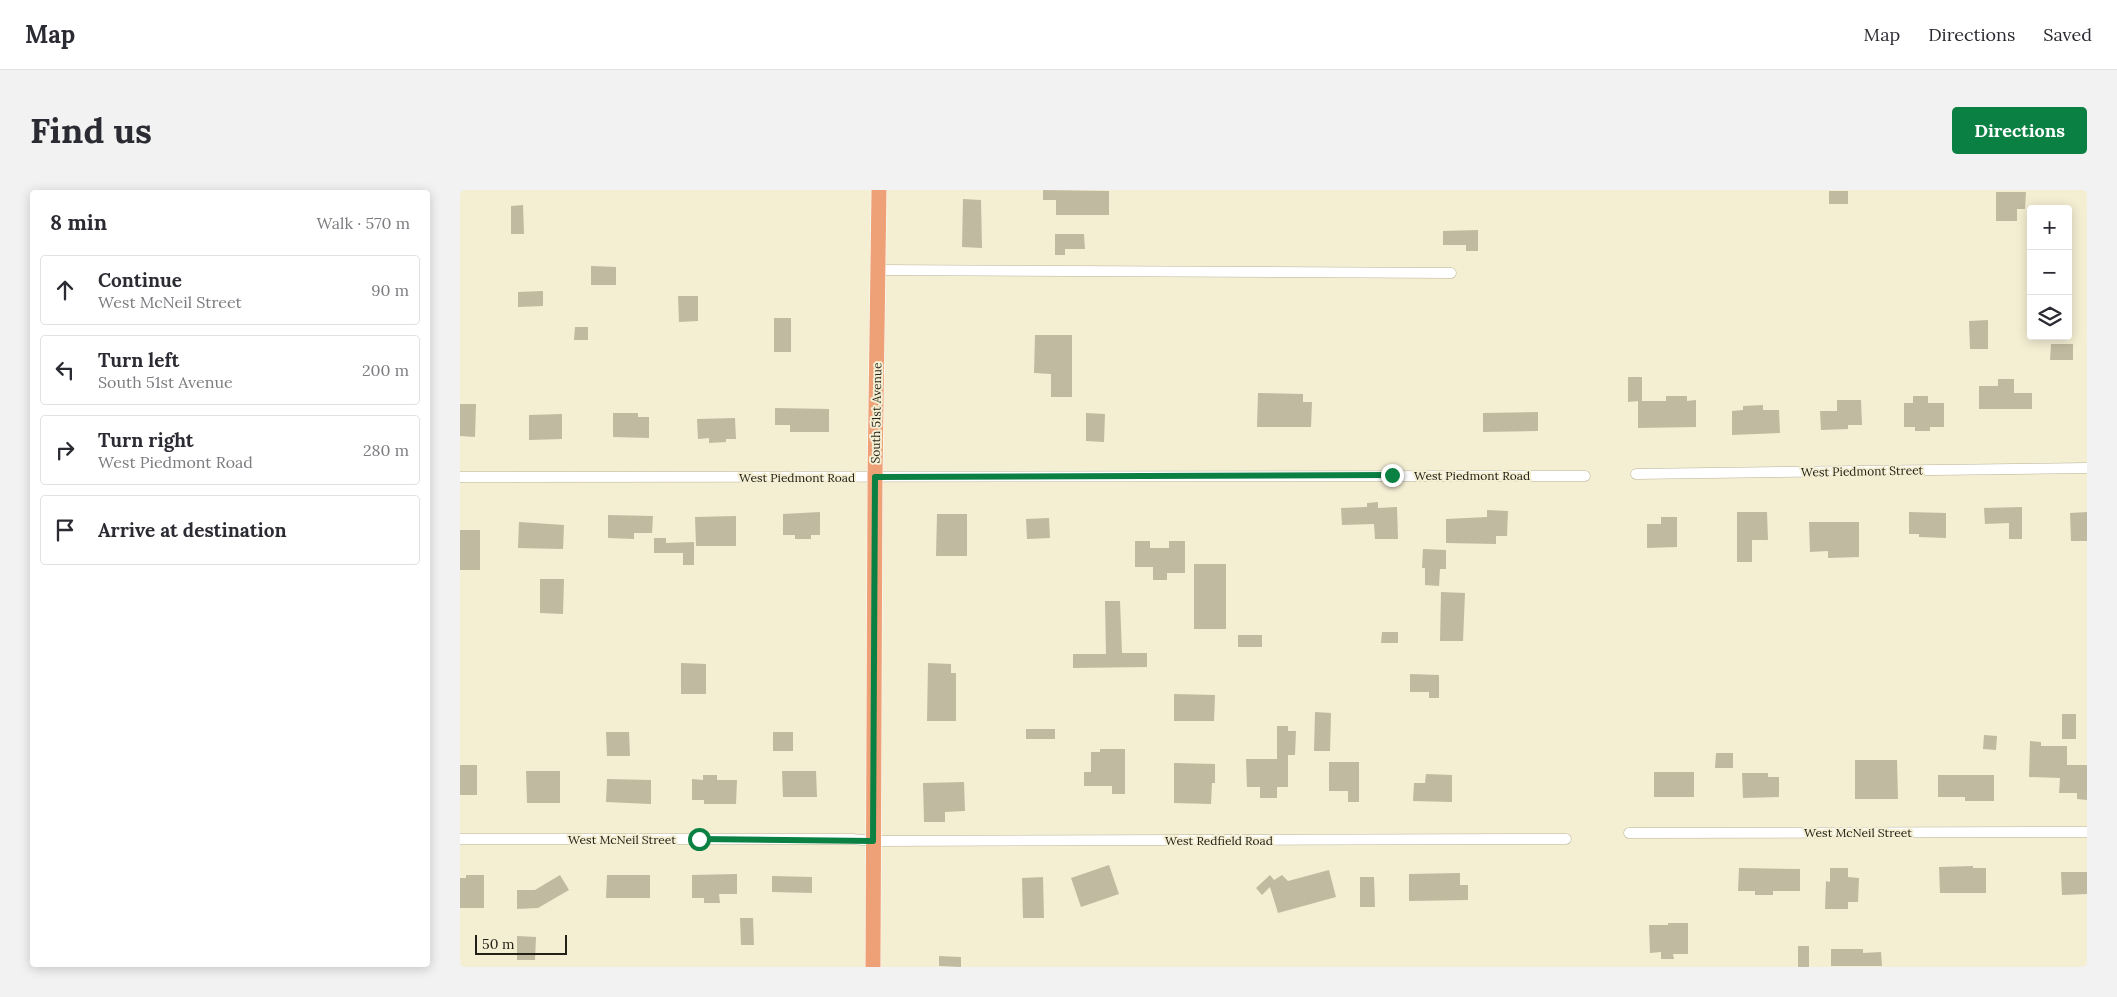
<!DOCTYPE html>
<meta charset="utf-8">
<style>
:root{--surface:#fff;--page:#f2f2f3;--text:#2b2b33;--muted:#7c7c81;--line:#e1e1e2;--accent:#0b8043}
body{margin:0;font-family:Lora,serif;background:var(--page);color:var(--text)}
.controls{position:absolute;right:15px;top:15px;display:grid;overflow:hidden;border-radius:5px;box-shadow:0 2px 12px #0003}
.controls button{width:45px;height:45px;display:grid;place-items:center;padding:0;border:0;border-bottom:1px solid var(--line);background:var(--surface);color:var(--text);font:25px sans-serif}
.scale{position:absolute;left:15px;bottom:12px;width:92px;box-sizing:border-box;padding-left:5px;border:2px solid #232117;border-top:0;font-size:14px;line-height:18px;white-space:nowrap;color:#232117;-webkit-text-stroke:4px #f4eed3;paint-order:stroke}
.stop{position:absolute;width:15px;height:15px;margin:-11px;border:4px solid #0b8043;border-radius:50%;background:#fff}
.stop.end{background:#0b8043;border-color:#fff;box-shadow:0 1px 5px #0008}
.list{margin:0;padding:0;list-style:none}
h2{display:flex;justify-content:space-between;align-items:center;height:65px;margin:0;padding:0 20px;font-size:21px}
h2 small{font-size:16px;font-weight:400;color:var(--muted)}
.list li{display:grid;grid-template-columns:32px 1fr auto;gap:15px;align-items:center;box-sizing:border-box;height:70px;margin:0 10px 10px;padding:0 10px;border:1px solid var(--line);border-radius:5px}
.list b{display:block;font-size:19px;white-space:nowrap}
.list p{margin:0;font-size:16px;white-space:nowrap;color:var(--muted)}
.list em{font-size:16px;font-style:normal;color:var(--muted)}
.icon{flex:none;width:28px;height:28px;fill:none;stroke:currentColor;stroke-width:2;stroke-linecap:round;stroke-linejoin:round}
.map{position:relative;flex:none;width:1627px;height:777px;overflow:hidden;border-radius:5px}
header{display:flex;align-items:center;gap:30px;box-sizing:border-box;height:70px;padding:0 25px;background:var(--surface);border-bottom:1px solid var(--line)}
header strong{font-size:24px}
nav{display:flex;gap:28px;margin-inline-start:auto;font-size:18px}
.intro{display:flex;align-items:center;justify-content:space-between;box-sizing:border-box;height:120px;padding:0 30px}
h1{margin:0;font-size:35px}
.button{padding:12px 22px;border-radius:5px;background:var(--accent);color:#fff;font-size:18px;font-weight:700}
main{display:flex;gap:30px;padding:0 30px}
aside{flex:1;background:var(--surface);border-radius:5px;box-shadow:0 2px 12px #0003}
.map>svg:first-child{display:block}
</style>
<header>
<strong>Map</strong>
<nav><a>Map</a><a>Directions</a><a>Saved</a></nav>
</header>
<div class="intro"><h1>Find us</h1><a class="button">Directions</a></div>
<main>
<aside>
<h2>8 min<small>Walk · 570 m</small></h2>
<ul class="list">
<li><svg class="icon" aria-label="ahead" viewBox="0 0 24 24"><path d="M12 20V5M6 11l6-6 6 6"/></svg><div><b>Continue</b><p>West McNeil Street</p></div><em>90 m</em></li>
<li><svg class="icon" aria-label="left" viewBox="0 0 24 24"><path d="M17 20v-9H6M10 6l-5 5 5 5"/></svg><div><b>Turn left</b><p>South 51st Avenue</p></div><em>200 m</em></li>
<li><svg class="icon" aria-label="right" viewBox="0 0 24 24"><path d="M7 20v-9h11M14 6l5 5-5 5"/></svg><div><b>Turn right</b><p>West Piedmont Road</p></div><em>280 m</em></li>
<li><svg class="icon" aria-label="arrive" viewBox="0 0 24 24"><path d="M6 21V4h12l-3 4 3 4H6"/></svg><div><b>Arrive at destination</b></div></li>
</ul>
</aside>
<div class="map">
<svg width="1627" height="777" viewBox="0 0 1627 777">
<rect width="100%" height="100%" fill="#f4eed3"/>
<g fill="#c0baa0">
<path d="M583,0l66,1v24h-53v-15h-13z"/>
<rect x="1369" y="1" width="19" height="13"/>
<path d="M1536,2h30l-1,17h-8v12h-21z"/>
<path d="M503,9l18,1 1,48 -20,-1z"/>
<path d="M63,15l1,29h-13v-28z"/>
<path d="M1018,40v21h-12v-6h-23v-14z"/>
<path d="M595,44h29l1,15h-20v6h-10z"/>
<path d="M131,76l25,1v18h-25z"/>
<path d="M83,101v15l-25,1v-15z"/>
<path d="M218,106h20v25l-19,1z"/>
<rect x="314" y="128" width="17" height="34"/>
<path d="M1528,130v29h-18l-1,-28z"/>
<path d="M115,137h13v13h-14z"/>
<path d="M575,145h37v62h-21v-23l-17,-1z"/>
<path d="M1591,154h22v16h-23z"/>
<path d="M1168,187h14v24h24v-5h21v5l9,-1v27l-58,1v-27l-10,1z"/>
<path d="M1538,189h16v14h18v16h-53v-23h19z"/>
<path d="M798,203l45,1v8h9l-1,25h-54z"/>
<path d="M1453,206h15v7h16v24h-14v4h-15v-4h-11v-24h9z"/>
<path d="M1377,210h24l1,25h-14v4l-27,1 -1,-19h17z"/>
<path d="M0,214h16l-1,33 -15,-1z"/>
<path d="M1303,215v5h16l1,23 -48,2v-24l11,-1v-4z"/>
<path d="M315,218l54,1v23h-39v-7h-15z"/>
<path d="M1078,222v19l-55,1v-19z"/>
<path d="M153,223h25v4h11v21l-36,-1z"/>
<path d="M626,223l19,1 -1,28 -18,-1z"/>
<path d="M102,224v25l-33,1v-25z"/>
<path d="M275,228l1,21h-10v3l-17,1v-5l-11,1 -1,-20z"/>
<path d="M918,312v6l19,-1 1,32h-23l-1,-15 -32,1 -1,-17 26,-1v-4z"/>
<path d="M1562,317v32h-13v-16l-24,1 -1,-16z"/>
<path d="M1027,320l21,1 -1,25h-11v8l-50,-1v-24l41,-2z"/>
<path d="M360,322v23h-9v4h-16v-4h-12v-21z"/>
<path d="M1277,322h30l1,28h-16v22h-15z"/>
<path d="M1449,322l37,1v25l-27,-1v-3h-10z"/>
<path d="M1627,322v29h-16l-1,-28z"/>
<path d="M477,324h30v42h-31z"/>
<path d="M148,325l45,1 -1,17h-18v6l-26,-1z"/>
<path d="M276,326v30h-40l-1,-29z"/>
<path d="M1201,327h16v30l-30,1v-24h14z"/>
<path d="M589,328l1,20 -23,1 -1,-20z"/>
<path d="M59,332l45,3 -1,24 -45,-1z"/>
<path d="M1349,332h50v35l-31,1v-7l-18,1z"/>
<rect x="0" y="340" width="20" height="40"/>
<path d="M194,348h12v5l28,-1v23h-11v-12h-29z"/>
<path d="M675,351h15v7h19v-7h16v32h-18v7h-14v-13h-18z"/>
<path d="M963,359l23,1v19h-6l-1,17 -14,-1v-17h-3z"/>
<rect x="734" y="374" width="32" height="65"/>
<path d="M80,389h24l-1,35 -23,-1z"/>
<path d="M981,402l24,1 -2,48h-23z"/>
<path d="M645,411h15l2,52h25v14l-74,1v-14h33z"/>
<path d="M922,442h16v11h-17z"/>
<rect x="778" y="445" width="24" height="12"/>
<path d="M221,473l25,1v30h-25z"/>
<path d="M468,473l23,1v9h5v48h-29z"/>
<path d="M950,484l29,1v23h-10v-6h-19z"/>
<path d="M714,504l41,1 -1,26h-40z"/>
<path d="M855,522l16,1 -1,38h-16z"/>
<rect x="1602" y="524" width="14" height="25"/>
<path d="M817,536h11v5h8l-1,24h-7v32h-11v11h-17v-11h-13l-1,-28h31z"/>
<rect x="566" y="539" width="29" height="10"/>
<path d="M146,542h23l1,24h-23z"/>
<rect x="313" y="542" width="20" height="19"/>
<path d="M1524,545l13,1 -1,14 -13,-1z"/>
<path d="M1570,551l11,1v4h26v19h20v35l-10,-1v-6h-18l1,-15 -31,-1z"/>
<path d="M640,559h25v45h-13v-8h-28v-14h7v-20h9z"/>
<path d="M1256,563h17v15h-18z"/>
<path d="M1395,570h42l1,39h-43z"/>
<path d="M869,572h30v40h-11v-11h-19z"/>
<path d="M714,573l41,1v19h-3l-1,21 -37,-1z"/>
<rect x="0" y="575" width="17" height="30"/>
<path d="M66,581h34v32h-33z"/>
<path d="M322,581h34l1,26h-34z"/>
<rect x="1194" y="582" width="40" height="25"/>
<path d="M1282,583h26v4h11v20l-36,1z"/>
<path d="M966,584l26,1v27l-39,-1 1,-18h11z"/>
<path d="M243,585h14v5h20l-1,24h-32v-4h-12v-21l11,1z"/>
<path d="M1478,585h56v26h-29v-4h-27z"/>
<path d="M147,589l44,1v24l-45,-2z"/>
<path d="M504,592l1,29 -20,1v10h-21l-1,-39z"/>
<path d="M649,675l10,29 -38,13 -10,-29z"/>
<path d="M1513,676v2h13v25h-46l-1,-26z"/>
<path d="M1279,678l61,1v22h-27v4h-18v-4h-17z"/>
<path d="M1370,678h18v9l11,1 -1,24h-10v7h-23l1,-28 4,1z"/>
<path d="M869,680l7,27 -58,16 -8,-26 -8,8 -6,-7 14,-13 4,5 8,-5 6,6z"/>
<path d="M1601,682h26v22l-25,1z"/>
<path d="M1000,683v12h8v15l-59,1v-27z"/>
<path d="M277,684v20h-18l1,9h-16v-5h-12v-23z"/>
<path d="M6,685h18v33h-24v-30h6z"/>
<path d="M100,685l9,15 -31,18 -21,1v-19h18z"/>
<path d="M147,685h43v23h-44z"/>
<path d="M312,686l40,1v16l-40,-1z"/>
<path d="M583,687l1,41h-21l-1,-40z"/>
<path d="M900,687h14l1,30h-15z"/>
<path d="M280,728h13l1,27h-13z"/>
<path d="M1208,733h20v31h-15l1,5h-13v-7l-11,1 -1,-28h19z"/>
<path d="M57,746l19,1 -1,23h-18z"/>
<rect x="1338" y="756" width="11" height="21"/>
<path d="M1371,759h32v4l18,-1 1,14h-51z"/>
<path d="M479,766l22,1v10l-22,-1z"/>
</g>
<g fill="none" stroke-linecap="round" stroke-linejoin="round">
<defs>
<g id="street">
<path d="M418,80l573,3"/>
<path d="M1176,284l451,-6"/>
<path d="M0,287l1125,-1"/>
<path d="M1169,643l458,-1"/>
<path d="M0,649h392l21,2 693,-2"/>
</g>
<path id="primary" d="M413,777l2,-490 4,-287"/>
</defs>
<use href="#street" stroke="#b9b399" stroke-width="11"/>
<use href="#primary" stroke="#fff" stroke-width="16"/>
<use href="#street" stroke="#fff" stroke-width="10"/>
<use href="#primary" stroke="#eea077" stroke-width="15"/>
</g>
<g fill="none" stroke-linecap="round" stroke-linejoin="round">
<path stroke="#0b8043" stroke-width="6" d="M239,649l174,2 2,-364 517,-2"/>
</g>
<g text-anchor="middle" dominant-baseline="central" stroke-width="4" stroke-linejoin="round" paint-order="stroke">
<g font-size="12" fill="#232117" stroke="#f4eed3">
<text transform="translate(416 223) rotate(-89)">South 51st Avenue</text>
<text transform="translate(1402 281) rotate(-1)">West Piedmont Street</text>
<text x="1012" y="285">West Piedmont Road</text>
<text x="337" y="287">West Piedmont Road</text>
<text x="1398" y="642">West McNeil Street</text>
<text x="162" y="649">West McNeil Street</text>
<text x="759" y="650">West Redfield Road</text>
</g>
</g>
</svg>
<div class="controls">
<button>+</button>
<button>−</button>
<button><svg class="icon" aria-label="layers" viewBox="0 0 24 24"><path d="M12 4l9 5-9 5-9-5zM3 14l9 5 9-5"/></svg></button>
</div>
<div class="scale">50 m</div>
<div class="stop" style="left:239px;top:649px"></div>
<div class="stop end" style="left:932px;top:285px"></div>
</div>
</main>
